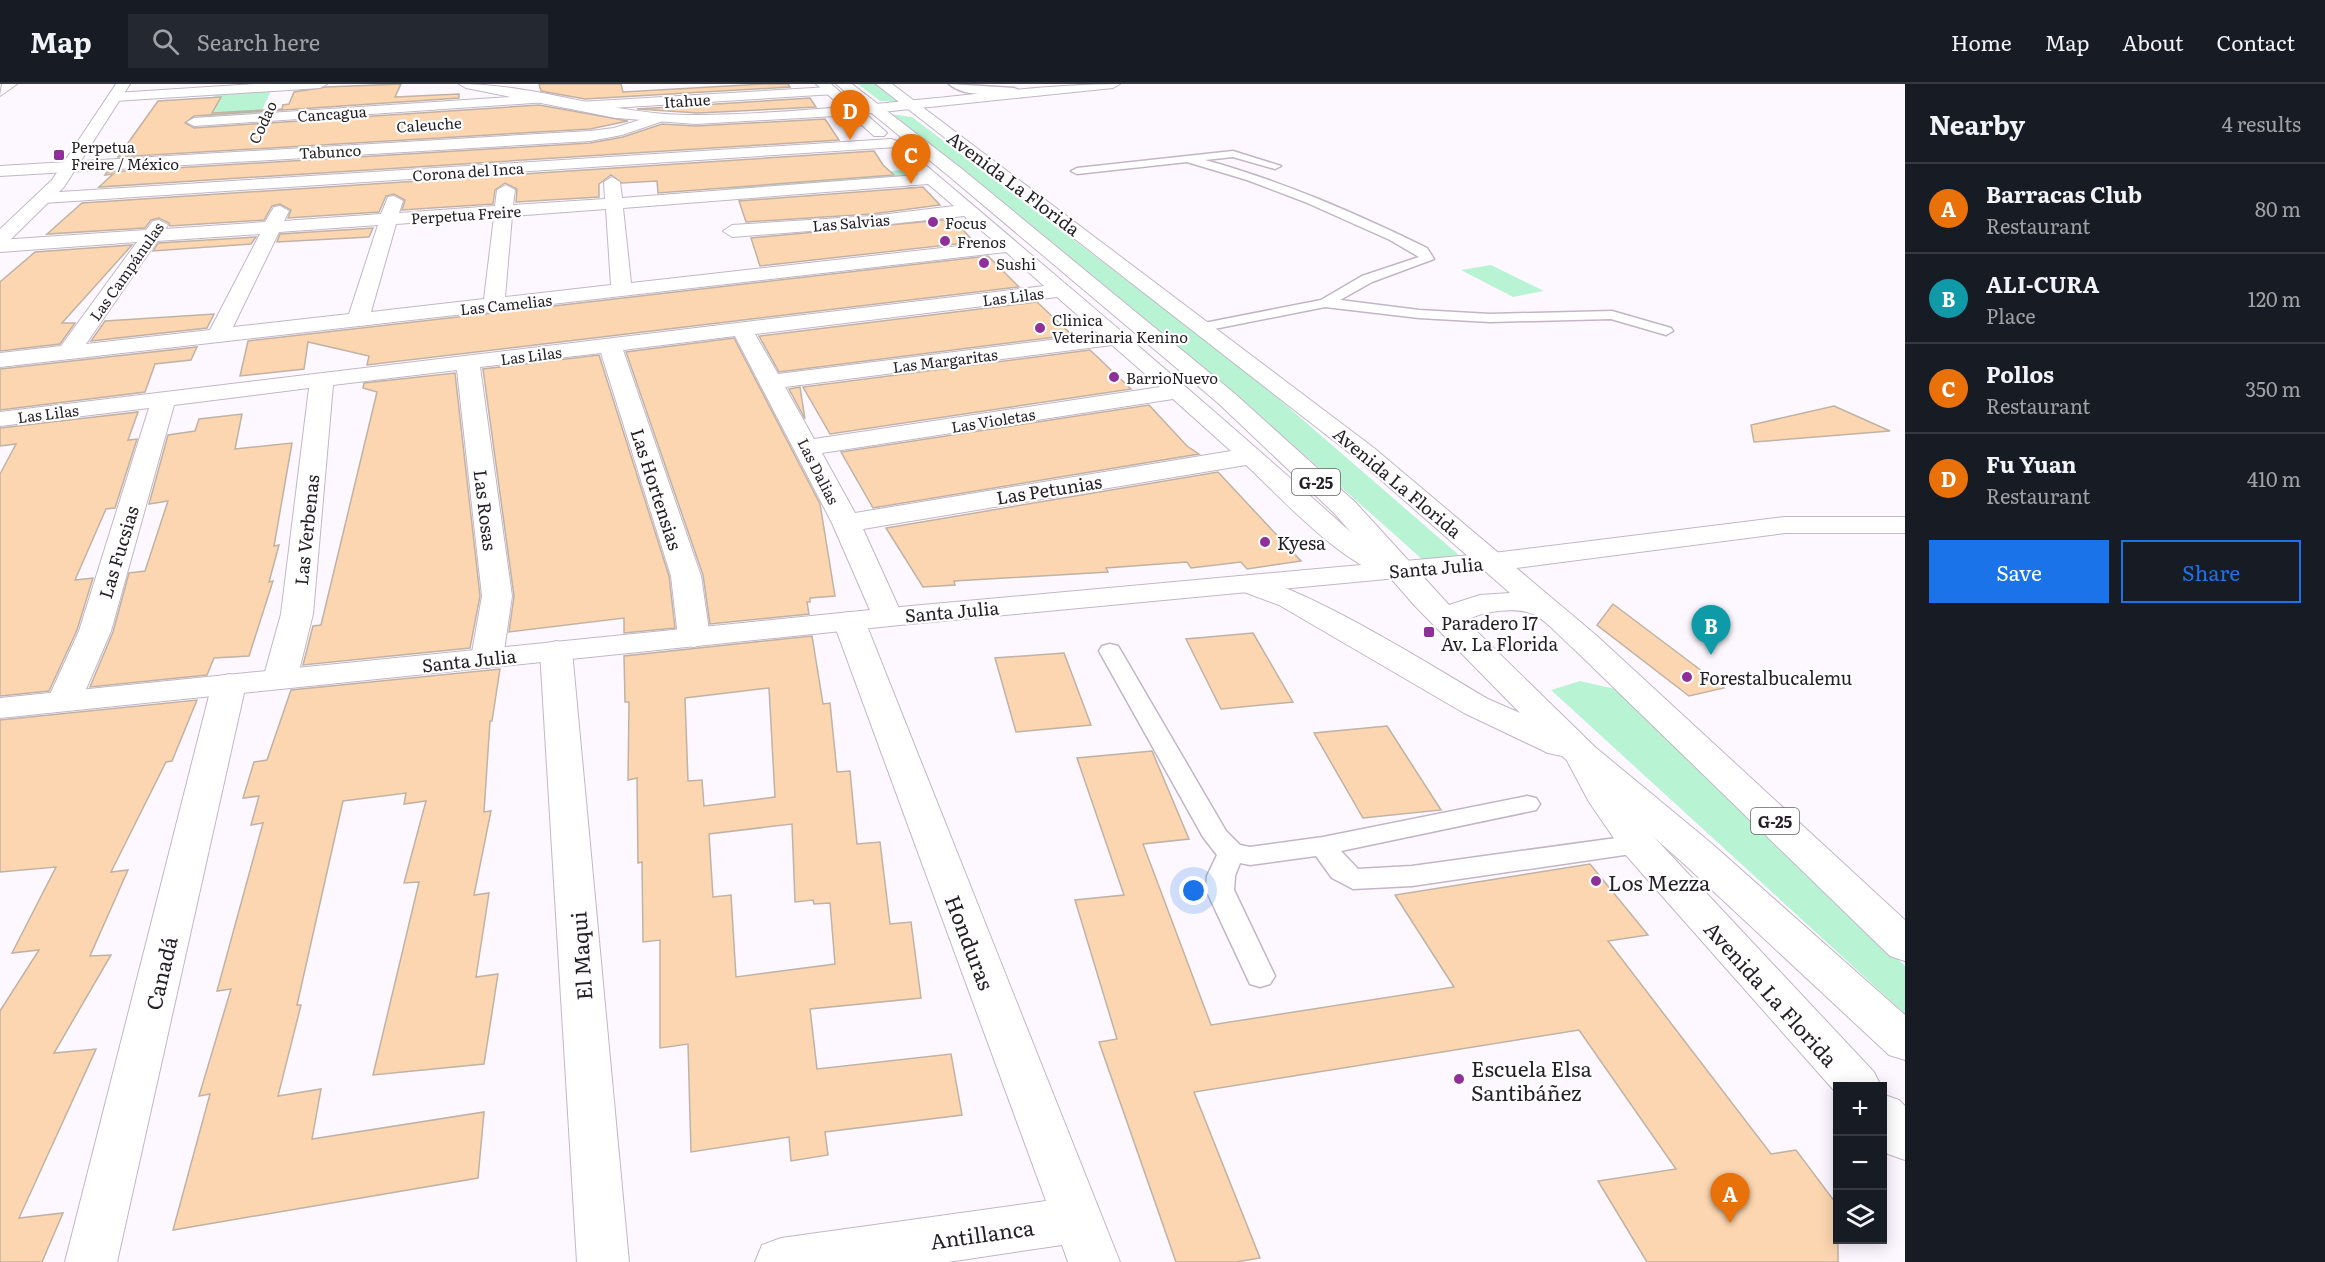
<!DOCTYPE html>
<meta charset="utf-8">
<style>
:root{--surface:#171b24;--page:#242831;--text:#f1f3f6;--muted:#9ea1a6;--line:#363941;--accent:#1a73e8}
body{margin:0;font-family:Literata,serif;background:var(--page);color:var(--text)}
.controls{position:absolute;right:18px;bottom:18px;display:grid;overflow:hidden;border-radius:0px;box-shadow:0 3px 15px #0003}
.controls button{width:54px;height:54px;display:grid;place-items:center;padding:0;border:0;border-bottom:2px solid var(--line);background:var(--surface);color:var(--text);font:30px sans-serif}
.you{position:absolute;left:1194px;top:807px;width:21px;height:21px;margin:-15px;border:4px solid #fff;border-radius:50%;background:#1a73e8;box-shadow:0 0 0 9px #1a73e833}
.badge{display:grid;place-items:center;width:39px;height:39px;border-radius:50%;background:var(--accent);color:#fff;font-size:20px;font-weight:700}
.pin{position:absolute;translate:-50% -50px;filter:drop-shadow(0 2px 3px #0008)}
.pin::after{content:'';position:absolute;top:32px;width:21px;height:18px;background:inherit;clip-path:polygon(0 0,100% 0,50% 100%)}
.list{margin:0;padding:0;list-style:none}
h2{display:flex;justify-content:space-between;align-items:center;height:78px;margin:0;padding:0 24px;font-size:26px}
h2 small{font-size:20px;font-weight:400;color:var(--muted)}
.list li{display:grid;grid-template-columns:39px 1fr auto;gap:18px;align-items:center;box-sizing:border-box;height:90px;padding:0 24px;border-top:2px solid var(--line)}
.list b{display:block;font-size:22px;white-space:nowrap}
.list p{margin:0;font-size:20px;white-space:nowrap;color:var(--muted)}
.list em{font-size:20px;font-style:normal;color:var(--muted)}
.actions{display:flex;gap:12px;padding:18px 24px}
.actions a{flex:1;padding:14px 0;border:2px solid var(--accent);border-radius:0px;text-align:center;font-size:21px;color:var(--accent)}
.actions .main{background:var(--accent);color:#fff}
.icon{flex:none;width:33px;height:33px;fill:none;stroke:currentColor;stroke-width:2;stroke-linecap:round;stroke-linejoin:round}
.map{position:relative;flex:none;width:1905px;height:1178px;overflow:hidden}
header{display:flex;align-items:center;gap:36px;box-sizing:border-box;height:84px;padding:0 30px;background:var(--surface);border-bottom:2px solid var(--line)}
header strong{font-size:28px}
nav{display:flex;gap:33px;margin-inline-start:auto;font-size:21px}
.search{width:420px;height:54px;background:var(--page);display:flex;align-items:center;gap:15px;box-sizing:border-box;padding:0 21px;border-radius:0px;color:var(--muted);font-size:22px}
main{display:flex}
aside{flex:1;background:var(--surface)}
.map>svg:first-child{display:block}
</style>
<header>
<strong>Map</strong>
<div class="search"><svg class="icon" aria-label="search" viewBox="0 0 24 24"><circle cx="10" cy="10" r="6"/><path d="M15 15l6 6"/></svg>Search here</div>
<nav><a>Home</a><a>Map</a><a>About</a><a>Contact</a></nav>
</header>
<main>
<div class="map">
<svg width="1905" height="1178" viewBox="0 0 1905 1178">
<rect width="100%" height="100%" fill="#fdf8ff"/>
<g fill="#b8f4d4">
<path d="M858,0h18l23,18 -19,-1z"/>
<path d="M272,5l-13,27 -61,4 19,-28z"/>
<path d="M891,30l21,3 338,257 210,182 -36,5c-173,-156 -350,-304 -533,-447z"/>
<path d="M905,86l9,7 -186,15 -1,-9z"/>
<path d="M1491,181l53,26 -31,6 -52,-27z"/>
<path d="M1580,597l35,8 290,277v48l-354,-324z"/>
</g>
<g fill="#fcd6b0" stroke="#c0b2a4" stroke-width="1.5" fill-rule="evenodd">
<path d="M401,0l-6,13 64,-3v4l-265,18 -9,7 9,5 345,-23 89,16 -38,8 -472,28 40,-56 63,-4 -9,16 70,-4 1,-4 6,-1 5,-12 32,-5z"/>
<path d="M539,0h82l2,8 140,-8h25l2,3 -205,12 -44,-8z"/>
<path d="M810,14l6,9 -118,6 -61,-4z"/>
<path d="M825,35l14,21 -740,47 14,-13 -8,1 2,-3 483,-29 33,-6 39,-13 34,2z"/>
<path d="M874,67l9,14 11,10 -236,18 -1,-12 -35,2 -11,-8 -12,9v13l-83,5 1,-13 -12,-6 -10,7 -2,14 -91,6 3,-10 -11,-6 -8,2 -7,16 -91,6 3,-8 -11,-6 -8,2 -8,14 -94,6 -1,-3 -10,-5 -8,2 -6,8 -98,6 35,-31z"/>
<path d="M923,103l17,18 -68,9 -126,8 -7,-21z"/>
<path d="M953,135l21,23 -214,24 -9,-28z"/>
<path d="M373,144l-4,9 -92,5 3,-8z"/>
<path d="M256,153l-5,7 -98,7 5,-8z"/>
<path d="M132,161l-70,78h13l-15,21 -60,7v-69l35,-30z"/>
<path d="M988,172l31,31 -652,78 2,-9 -61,-14 -4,27 -64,7 8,-35z"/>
<path d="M1037,218l35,33 -293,37 -20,-36z"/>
<path d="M214,230l-7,14 -116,13 14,-20z"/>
<path d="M734,254l86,166 15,92 -25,2v4h-3l2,12 -99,10 -7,-49 -77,-223z"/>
<path d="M197,263l-6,13 -36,4 -10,28 -145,18v-41z"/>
<path d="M1090,266l41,39 -301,45 -27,-47z"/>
<path d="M599,271l70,221 6,52 -51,5v-15l-115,14 5,-36 -31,-227z"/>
<path d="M455,289l25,223 -10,52 -167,17 10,-39 8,-1 56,-233 -14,-4 1,-5z"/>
<path d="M800,303l5,32 -16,-30z"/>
<path d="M1149,321l38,41 12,8 -326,54 -32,-56z"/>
<path d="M1834,322l56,25 -136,11 -3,-17z"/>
<path d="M138,328l-10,28 9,-1 -22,69 -9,1 -31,71 18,-2 -16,52 -28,61 -49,5v-222l16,-30 -16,2v-18z"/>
<path d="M242,330l-7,35 57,-6 -18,103 5,-1 -10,37 4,-1 -24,75 -35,2 -7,17 -117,12 23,-55 16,-59 16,-2 23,-70 -19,3 19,-69 27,-4 4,-12z"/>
<path d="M1218,388l83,89 -54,8 -6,-7 -50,6 -4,-6 -81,6 2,4 -154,9 1,4 -32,2 -37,-59z"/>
<path d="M1613,520l73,55 38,29 -35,8 -92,-71z"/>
<path d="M1253,549l40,69 -72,7 -35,-70z"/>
<path d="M812,552l11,68 7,-1 7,69 13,-1 7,73 23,-2 10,82 21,-2 10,76 -111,11 7,60 134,-15 11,61 -137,17 3,23 -37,6 -2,-24 -98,15 -3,-108 -28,4v-108l-17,2 -1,-80 -4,1 -1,-85 -9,2 1,-78h-4l-1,-46zM769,604l6,109 -71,9 -2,-26 -14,1 -3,-83zM792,740l3,78 18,-2 1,4 16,-1 5,61 -99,13 -5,-82 -18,2 -4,-63z"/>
<path d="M1064,569l27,72 -75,7 -21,-74z"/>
<path d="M500,585l-8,52h-2l-6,91 7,-1 -17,84 15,-2 -13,84 22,-3 -14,90 -111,11 46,-193 -15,1 22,-82 -22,3 2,-11 -63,8 -46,204h4l-23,91 43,-7 -9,50 172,-27 -6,66 -305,52 37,-136 -11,2 32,-107 -14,2 46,-168 -12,2 8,-29 -16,2 11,-36 13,-2 24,-70z"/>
<path d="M197,616l-25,61 -6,1 -55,110 17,-2 -38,86 21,-1 -57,98 42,-4 -77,169 44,-5 -21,49h-42v-251l39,-61 -27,3 44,-86 -56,5v-152z"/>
<path d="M1387,642l54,84 -78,8 -49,-85z"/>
<path d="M1152,667l37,88 -46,5 68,181 243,-38 -59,-92 195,-31 58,71 -40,6 163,213 25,-4 42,56v56h-191l-49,-81 78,-12 -97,-139 -385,62 66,166 -24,4h-60l-77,-220 18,-3 -42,-139 49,-5 -47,-137z"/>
</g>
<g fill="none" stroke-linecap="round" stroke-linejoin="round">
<defs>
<g id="service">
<path d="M949,0l65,4 13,6 -5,3c-23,-6 -54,3 -73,-13z"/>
<path d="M1233,67l48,15 -6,3 -42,-12 -28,3c77,21 150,53 222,88l7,11 -62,23 -32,18 79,10 71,4 122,-3 59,17 2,3 -7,4 -55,-16 -121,3 -71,-4 -94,-11 -121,24 -5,-1 -2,-3 2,-3 122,-24 41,-24 57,-19 -29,-17 -85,-38 -58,-22 -60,-18 -110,12 -6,-3 6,-3z"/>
<path d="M1110,560l8,2 3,5 105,180 14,14 10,2 73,-10 204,-41 9,2 4,6 -4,6 -195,41 17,18 54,-3 226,-31 9,3 4,6 -4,6 -9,3 -226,33 -59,3 -21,-11 -16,-22 -66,9 -10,-2 -5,13 -1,14 41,86 -5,8 -10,3 -10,-3 -44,-94 1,-14 10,-21 -14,-18 -104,-186 3,-5z"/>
</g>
<g id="minor">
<path d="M2,0h15l-17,12z"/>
<path d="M255,0h72l-7,4 -205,13 -7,-4 7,-4z"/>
<path d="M830,3l7,4 -2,3 -256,16 -7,-4 7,-4z"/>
<path d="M542,11l5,1v6l-353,24 -7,-4 7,-4z"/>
<path d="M658,30l5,1 2,3 -2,3 -41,14 -32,6 -590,35v-10l590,-35 24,-3z"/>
<path d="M891,55l6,2 2,3 -2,3 -853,56 -9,-5 9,-5z"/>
<path d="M916,76l6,2c145,123 291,246 433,374l23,16 32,13 5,6 -5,6c-48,12 -130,-81 -164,-112l-383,64 40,88 -5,7 -11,2 -11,-2 -44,-101 -97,-187 -112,14 78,226 9,61 -5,7 -11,3 -11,-3 -5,-7 -7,-61 -70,-223 -121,14 32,229 -9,62 -5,7 -11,3 -11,-3 -5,-7 11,-62 -25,-226 -124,15 -20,229 -16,65 -5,7 -12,3 -12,-3 -5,-7 18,-65 28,-226 -135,17 -63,226 -30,70 -5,7 -12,3 -12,-3 -5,-7 32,-70 70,-223 -149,18v-14l1044,-126 -38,-34 -1006,115v-14l61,-7 76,-104 -137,10v-12l146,-10 7,-9 6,-1 9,5 -3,4 100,-7 9,-15 6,-1 9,5 -5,10 97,-7 7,-17 6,-1 9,5 -4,12 96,-7 2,-16 9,-5 9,5 -2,15 92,-6 -1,-17 8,-5 8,5 2,16 296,-23 -10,-10zM928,100l26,22 -82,10 -140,9 -9,6 9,6 140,-11 92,-10 31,26 -364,41 -8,-75zM606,125l5,76 -106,12 7,-81zM494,133l-10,82 -113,13 25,-88zM378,141l-29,89 -116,13 46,-95zM260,150l-50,96 -124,14 71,-103zM1057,213l42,37 -321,40 -23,-40zM1112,261l48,42 -346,52 -29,-52zM1173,315l58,52 -376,62 -33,-60z"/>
<path d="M1785,433h120v16h-120l-292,38 -10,-3 -5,-6 5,-6 10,-3z"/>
<path d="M849,528l11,2 5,7 255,641h-52l-6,-17 -114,17h-193l7,-17 19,-7 265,-37 -213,-580 5,-7z"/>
<path d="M556,557l11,3 5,7 57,611h-52l-37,-611 5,-7z"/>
<path d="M229,590l12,3 5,7 -129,578h-52l147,-578 5,-7z"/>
<path d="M1582,660l13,3 28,49 29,39 222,237 7,14h-43v9l-214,-242 -35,-51 -25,-47 5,-8z"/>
<path d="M1882,1010l17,6 6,6v54l-17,-6 -6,-6z"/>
</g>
<g id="tertiary">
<path d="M116,0h14l-66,103 -57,56 -7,2v-16l52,-49z"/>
<path d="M459,0c80,0 158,33 239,31 83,-1 167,-10 249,-18 58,-6 115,-13 173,-13l-7,4 -260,27 -157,9 -80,-6 -150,-30z"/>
<path d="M1493,469l10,3 5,6 -5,6 -603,57 -900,93v-20l900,-91z"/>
</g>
<path id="secondary" d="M816,0h15l53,46 3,3 -3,3h-10z"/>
<path id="primary" d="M836,0h16l110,85 272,224 121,109 94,103 31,-10 30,-2 -154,-135 -480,-374h16l482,364 223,188 308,284v41l-15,-5 -315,-306c-13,-11 -26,-27 -40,-35 -17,-9 -54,-4 -69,6l129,126 116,96 194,172v45l-16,-5 -206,-192 -121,-107 -14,-3 -84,-40 -185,-108 -43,-16 -4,-6 4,-6c40,-10 209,97 252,122l32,14 -106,-108 -79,-91 -117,-111 -268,-226z"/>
</defs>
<use href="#service" stroke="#c2b6c6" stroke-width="3"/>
<use href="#minor" stroke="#c2b6c6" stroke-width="2"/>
<use href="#tertiary" stroke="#c2b6c6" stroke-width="2"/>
<use href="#secondary" stroke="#c2b6c6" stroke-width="2"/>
<use href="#primary" stroke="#c2b6c6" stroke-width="2"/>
<use href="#service" fill="#fff" fill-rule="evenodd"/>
<use href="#minor" fill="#fff" fill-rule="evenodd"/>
<use href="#tertiary" fill="#fff" fill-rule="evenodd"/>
<use href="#secondary" fill="#fff" fill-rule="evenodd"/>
<use href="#primary" fill="#fff" fill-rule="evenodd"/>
</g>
<g fill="#8f3099" stroke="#fff" stroke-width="2">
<rect x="53" y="65" width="12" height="12" rx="3"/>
<circle cx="933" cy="138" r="6"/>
<circle cx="945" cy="157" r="6"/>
<circle cx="984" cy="179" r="6"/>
<circle cx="1040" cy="244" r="6"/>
<circle cx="1114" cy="293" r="6"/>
<circle cx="1265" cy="458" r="6"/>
<rect x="1423" y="542" width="12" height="12" rx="3"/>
<circle cx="1687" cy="593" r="6"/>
<circle cx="1596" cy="797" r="6"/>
<circle cx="1459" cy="995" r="6"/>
</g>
<g text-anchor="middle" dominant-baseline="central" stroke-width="4.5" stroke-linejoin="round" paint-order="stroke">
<g font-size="15" fill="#231f24" stroke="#fff">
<text transform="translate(687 16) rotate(-4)">Itahue</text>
<text transform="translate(332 29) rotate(-4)">Cancagua</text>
<text transform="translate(262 38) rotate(-65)">Codao</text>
<text transform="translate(429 40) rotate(-4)">Caleuche</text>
<text transform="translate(330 67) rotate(-3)">Tabunco</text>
<text transform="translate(468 87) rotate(-4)">Corona del Inca</text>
<text transform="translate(466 130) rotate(-4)">Perpetua Freire</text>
<text transform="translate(851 138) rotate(-5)">Las Salvias</text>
<text transform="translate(126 187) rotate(-55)">Las Campánulas</text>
<text transform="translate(1013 212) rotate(-7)">Las Lilas</text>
<text transform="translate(506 220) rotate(-6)">Las Camelias</text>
<text transform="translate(531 271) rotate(-7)">Las Lilas</text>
<text transform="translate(945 276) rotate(-7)">Las Margaritas</text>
<text transform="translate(48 329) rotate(-7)">Las Lilas</text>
<text transform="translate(993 336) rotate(-9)">Las Violetas</text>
<text transform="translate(819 387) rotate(63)">Las Dalias</text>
</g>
<g font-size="15" fill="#231f24" stroke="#fff" text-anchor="start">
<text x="71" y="62">Perpetua<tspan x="71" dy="17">Freire / México</tspan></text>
<text x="945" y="138">Focus</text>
<text x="957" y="157">Frenos</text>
<text x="996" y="179">Sushi</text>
<text x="1052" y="235">Clinica<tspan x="1052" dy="17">Veterinaria Kenino</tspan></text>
<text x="1126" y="293">BarrioNuevo</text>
</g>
<g fill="#fff" stroke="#656266" stroke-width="1.5">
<rect x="1292" y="385" width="48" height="26" rx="4.5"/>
<rect x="1751" y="724" width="48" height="26" rx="4.5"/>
</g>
<g font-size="16" font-weight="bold" fill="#231f24">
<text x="1316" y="398">G-25</text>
<text x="1775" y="737">G-25</text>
</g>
<g font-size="18" fill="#231f24" stroke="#fff">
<text transform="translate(1014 99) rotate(37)">Avenida La Florida</text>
<text transform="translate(1398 398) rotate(40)">Avenida La Florida</text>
<text transform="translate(657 405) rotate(72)">Las Hortensias</text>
<text transform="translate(1049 405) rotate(-9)">Las Petunias</text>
<text transform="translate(486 426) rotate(83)">Las Rosas</text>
<text transform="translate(306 446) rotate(-84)">Las Verbenas</text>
<text transform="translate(118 468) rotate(-73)">Las Fucsias</text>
<text transform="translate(1436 483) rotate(-5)">Santa Julia</text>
<text transform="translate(952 527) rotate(-5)">Santa Julia</text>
<text transform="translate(469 576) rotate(-6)">Santa Julia</text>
</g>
<g font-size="18" fill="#231f24" stroke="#fff" text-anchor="start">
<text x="1277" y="458">Kyesa</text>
<text x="1441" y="538">Paradero 17<tspan x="1441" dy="21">Av. La Florida</tspan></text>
<text x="1699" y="593">Forestalbucalemu</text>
</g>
<g font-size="21" fill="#231f24" stroke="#fff" text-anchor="start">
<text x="1608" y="797">Los Mezza</text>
<text x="1471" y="983">Escuela Elsa<tspan x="1471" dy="24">Santibáñez</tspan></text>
</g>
<g font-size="21" fill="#231f24" stroke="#fff">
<text transform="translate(971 858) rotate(69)">Honduras</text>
<text transform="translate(580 872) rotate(-94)">El Maqui</text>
<text transform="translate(160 889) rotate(-77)">Canadá</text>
<text transform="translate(1772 909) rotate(48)">Avenida La Florida</text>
<text transform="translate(982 1149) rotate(-8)">Antillanca</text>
</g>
</g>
</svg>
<div class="controls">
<button>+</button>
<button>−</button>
<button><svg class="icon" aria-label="layers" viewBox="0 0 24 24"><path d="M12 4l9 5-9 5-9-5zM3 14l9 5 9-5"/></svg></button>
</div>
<div class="you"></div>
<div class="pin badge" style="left:1730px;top:1139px;background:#e8710a">A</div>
<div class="pin badge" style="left:1711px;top:571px;background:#0f9aa8">B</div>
<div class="pin badge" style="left:911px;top:100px;background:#e8710a">C</div>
<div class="pin badge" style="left:850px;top:56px;background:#e8710a">D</div>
</div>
<aside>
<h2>Nearby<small>4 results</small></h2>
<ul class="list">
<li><span class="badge" style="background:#e8710a">A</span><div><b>Barracas Club</b><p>Restaurant</p></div><em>80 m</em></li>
<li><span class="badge" style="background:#0f9aa8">B</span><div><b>ALI-CURA</b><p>Place</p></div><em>120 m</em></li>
<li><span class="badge" style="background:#e8710a">C</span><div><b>Pollos</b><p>Restaurant</p></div><em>350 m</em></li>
<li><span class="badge" style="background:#e8710a">D</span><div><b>Fu Yuan</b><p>Restaurant</p></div><em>410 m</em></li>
</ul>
<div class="actions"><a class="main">Save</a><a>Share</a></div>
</aside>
</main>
